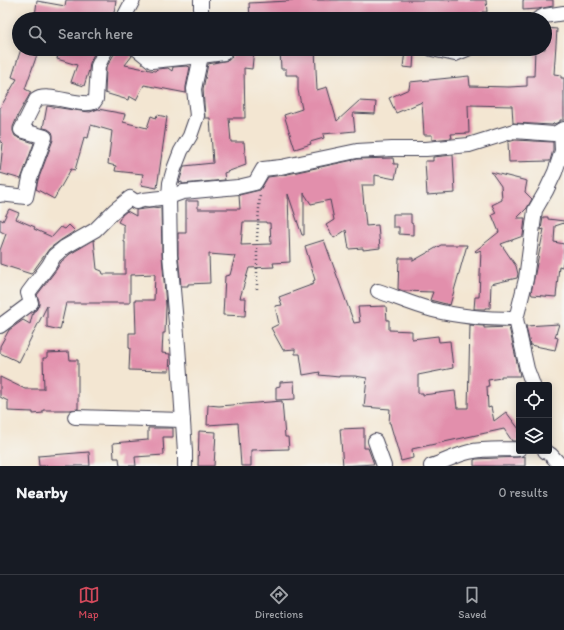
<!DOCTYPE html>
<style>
:root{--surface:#171b24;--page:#20242c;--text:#f1f3f6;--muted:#9ea1a6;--line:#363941;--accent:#d1495b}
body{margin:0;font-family:Itim,sans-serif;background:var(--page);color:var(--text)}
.controls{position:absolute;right:12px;bottom:12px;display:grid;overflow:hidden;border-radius:4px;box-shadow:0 2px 10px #0003}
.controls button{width:36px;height:36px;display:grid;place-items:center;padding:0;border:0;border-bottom:1px solid var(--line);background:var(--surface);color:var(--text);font:20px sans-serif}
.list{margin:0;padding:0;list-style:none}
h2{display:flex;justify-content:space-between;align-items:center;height:52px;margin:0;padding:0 16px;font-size:17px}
h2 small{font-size:13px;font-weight:400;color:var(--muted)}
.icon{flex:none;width:22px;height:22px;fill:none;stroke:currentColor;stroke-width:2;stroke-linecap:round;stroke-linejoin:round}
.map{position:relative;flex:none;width:564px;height:466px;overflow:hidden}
.search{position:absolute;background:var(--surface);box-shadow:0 2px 10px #0003;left:12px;right:12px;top:12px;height:44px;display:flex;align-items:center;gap:10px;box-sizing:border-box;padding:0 14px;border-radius:22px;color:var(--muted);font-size:15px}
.sheet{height:108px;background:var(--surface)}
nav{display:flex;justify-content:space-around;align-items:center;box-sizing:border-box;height:56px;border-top:1px solid var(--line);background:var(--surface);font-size:11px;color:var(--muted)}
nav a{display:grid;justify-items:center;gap:2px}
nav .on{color:var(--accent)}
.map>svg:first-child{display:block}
</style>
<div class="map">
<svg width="564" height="466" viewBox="0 0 564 466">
<rect width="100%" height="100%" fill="#f6f6f2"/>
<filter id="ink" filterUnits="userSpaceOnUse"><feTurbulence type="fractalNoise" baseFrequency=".025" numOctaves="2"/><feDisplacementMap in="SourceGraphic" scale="8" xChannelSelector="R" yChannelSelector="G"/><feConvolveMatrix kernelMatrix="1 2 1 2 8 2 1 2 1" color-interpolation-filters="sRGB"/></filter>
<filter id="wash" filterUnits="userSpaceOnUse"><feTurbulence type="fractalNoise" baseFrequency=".012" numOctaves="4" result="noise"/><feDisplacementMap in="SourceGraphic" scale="16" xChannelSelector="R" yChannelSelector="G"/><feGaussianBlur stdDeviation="0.9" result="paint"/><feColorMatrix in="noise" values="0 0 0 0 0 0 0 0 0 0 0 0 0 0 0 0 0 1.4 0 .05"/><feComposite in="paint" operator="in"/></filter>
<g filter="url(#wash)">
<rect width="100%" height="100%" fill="#f3e6d2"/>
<g id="blocks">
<g fill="#e28fac" fill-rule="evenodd">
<path d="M66,0h50l-3,19h-55v-2l-23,-1 2,-15 28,5z"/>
<path d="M289,0h197l1,12h-5l-1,2 -65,3v2h-31v-1l-135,1 -1,-16 40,-2z"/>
<path d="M523,0h30v6l-15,3 -15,1z"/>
<path d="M545,28l12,1 -3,45 7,1v3h3v42h-4v2l-7,2 -1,1 -39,-2 -1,-17 -44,-1 1,28 -18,1 1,4 -20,2v-5h-8l-2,-33 -26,11 -7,-15 20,-9 1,-7 59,-6 1,10 39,1 18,-1v-10h7l1,-27h10z"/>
<path d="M21,49h18l-14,40 6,3 -13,23 -5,12v4l2,5 4,2 15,5 -13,36 -21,-6 3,-30 -3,-1v-34l17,-29 -5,-2z"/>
<path d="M59,49h37l-6,14 -1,7 -5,16 -13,-4 6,-17 -20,-6z"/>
<path d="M117,49h11l4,7 -7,9 30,6 2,-2 11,-1 4,3 1,-4 14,-1 3,1 -4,20v6l-42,-8 -8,15 -7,-4 -1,4 -23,-7 1,-25z"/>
<path d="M232,49h22l-2,20 -8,-1 1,50h-16l2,24h13l2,23 -22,8 1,7 -43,4v-2l-3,1 5,-17 29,-3 -3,-45h-5l-2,-29 5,-25 21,-4 3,-3z"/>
<path d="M280,49h35l2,41 10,-3 10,34 22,-20 17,1 -1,12 -22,-1 2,18 -32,3 1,4 -14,4 1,2 -16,5 -11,-34 18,-6 -4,-19v-15h-12v-6h-5z"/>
<path d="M405,51l9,1 -1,16 -10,-1z"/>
<path d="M47,106l34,5 9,1 8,-3 27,5 -2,8 24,6 4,-12 5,2 1,-3 10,2 -10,71 -16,-3 2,-11 -28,-3 1,-5 -8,-2 4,-33 -21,-6 -3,13 -4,-1 -1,5 -8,28 -4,-1 -17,30 -18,-10 2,-9 15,-40v-5l-1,-3 -4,-3 -5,-1z"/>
<path d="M515,140l38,2v8l-3,11 -41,1 -1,-20z"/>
<path d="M453,155l2,38 -28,2 -2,-34h8v-4z"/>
<path d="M393,158l1,6h4l-3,15 -20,-4v10h-13l4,41 12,-1 2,23 -17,2v-2l-14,1 -3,-19 -12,8 -8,-13 8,-5 -4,-20 -19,4 -7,-11v42h-2l-14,-41 2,68 -17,1 1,4 -25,1 -9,30h6l-1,18 -22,-1 2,-39 5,-1 5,-19 -26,-2 1,29 -22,1v2h-7l-3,-31v-22h8v-32h12v8h42l-1,-14 21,-5 8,-13 15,-2 75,-16zM243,222h23v1h4l1,21 -30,1z"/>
<path d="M491,172l36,9 -2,11 7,7 -5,9 -10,10h8l-2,18 -22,8 15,22 2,8 -1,4 -26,6 -1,24h-5v1h-11l1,-12h4l2,-47 -5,2 -1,-1 24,-19 -7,-17 4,-2 -4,-8 10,-5 -1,-14z"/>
<path d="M161,207l1,48 4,51 -1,27h-2l-1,20 8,1 -1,17 -40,-1 1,-22h-1v-15h7l-1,-33h19l1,-26 -25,1v28h-64l-6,27 -13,-3v-21l-28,56 -19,-9v-7l9,-16 14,-10 7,4 3,-12 3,-2 3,-5v-4l-2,-6 19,-25 5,-8 9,-8 24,-14 3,29 5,2 1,3h22v-32h-1v-17l-6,-3 4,-7 5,-4 9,5v-6z"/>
<path d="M9,209l10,4 -3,6 19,8 -1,2 18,8 9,-10 4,2 4,-4 6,6 -14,9 -12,9 -18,25 -31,-10v-14l6,-16 -6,-3v-12l3,2z"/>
<path d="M393,214h18v9l2,1v11l-14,-1v-7h-6z"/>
<path d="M543,217h5v2l16,2v2l-9,3 -1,16 10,2v14l-2,9 -3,-1 -3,31 -24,-2 -1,-2 13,-64 -3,1z"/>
<path d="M324,240l30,83 6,-1 -2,-15 28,-1 1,14h2v10l23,1v8l26,-3 1,6 11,-1 3,27 -35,7v18h5v2l32,-4 2,17h11l2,-83 14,1v2l25,-1 11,49h-19v2l-13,2 1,6h-2l1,22 3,-1 3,14 12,-9 13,17v12h-7l-8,-12 -92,20 1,9 -12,3 -11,-38h-1l1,-14 -26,-2 3,-29 -12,-2h-16v1l-20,-2 1,-3 -17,3 -3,-21h-5v-5l-12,1 -12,-22 8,-4 -4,-18 7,-1 -3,-8 35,-13 -1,-3 2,-1 -10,-34z"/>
<path d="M441,245h26l-17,60 -20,-5 3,-8 -30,-1 -5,-2 1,-31h14v3z"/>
<path d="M559,324l-4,13 3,1 -3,12 -25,-5 -4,-19z"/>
<path d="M69,352l1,8h8v49l-8,1h-27v3l-10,1v-2l-25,-1v-10l-8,-4v-20l25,12h19l-1,-31h4v-5z"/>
<path d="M294,381l1,18 -19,1v-13l4,-1v-4z"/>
<path d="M282,401l3,36h3l1,12 -38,1v16h-10l-3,-43 -31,2 1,-20 11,1z"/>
<path d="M148,428h25v9h-10l1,18 -29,2 1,9h-16l-1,-8h-5l-1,-15 35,-3z"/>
<path d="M364,428v20h4l6,16 -31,2 -3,-37z"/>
<path d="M199,431l17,1 -2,34h-16z"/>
<path d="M89,452l1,14h-51l-1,-10z"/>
<path d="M525,456v10h-51v-6l2,-1 43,-2z"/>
</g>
</g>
</g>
<g filter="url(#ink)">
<use href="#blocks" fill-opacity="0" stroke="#413f52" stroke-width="1"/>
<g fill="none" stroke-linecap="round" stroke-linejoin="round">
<defs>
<g id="street">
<path d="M123,19l10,-19"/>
<path d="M201,19v-19"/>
<path d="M538,19l6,-3 20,-3"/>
<path d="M137,49l15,12 49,-5 23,-3v-4"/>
<path d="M432,49l23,5 12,-5"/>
<path d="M0,195v-1l26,3 4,-19 15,-41 -24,-7 15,-30c11,-9 45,8 58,2l2,-3 2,-33 8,-17"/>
<path d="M378,291c18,6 36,14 55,19 27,7 55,9 83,9"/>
<path d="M0,326l31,-23 -3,-10 21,-28 5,-9 11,-9 30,-17 20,-20 15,-12 6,4 7,-2 26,-3 14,-5 55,-5 17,-4 8,-14 18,-2 76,-16 35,-2h34l43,-4 45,-14 40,3 10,-5"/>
<path d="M533,385l-6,-16 -11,-50 10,-40 9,-69 11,-19 9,-19 7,-21 -1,-21"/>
<path d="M75,417l108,3"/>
<path d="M375,441l9,25"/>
<path d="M545,451l6,4 10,11"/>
<path d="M185,466v-14l-7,-106 -8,-91 -1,-58 1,-14 4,-14 7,-18 9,-15 7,-20 -3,-27 7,-33v-7"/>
<path d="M431,466c13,-4 25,-11 38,-14 16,-4 34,-2 50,-3"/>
</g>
</defs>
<use href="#street" stroke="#413f52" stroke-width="16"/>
<path stroke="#413f52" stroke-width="2.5" stroke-dasharray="1 3" stroke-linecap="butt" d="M257,289v-51l3,-44"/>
<use href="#street" stroke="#fff" stroke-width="14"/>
</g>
</g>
</svg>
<div class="controls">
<button><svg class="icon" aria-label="locate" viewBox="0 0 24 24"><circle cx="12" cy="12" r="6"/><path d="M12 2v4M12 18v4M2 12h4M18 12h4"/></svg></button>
<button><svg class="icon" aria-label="layers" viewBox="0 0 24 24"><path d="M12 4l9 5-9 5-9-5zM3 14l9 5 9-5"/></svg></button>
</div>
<div class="search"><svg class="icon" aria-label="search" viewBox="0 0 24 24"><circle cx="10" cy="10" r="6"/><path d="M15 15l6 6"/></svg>Search here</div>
</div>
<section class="sheet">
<h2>Nearby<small>0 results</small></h2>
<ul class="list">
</ul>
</section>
<nav>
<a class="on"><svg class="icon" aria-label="map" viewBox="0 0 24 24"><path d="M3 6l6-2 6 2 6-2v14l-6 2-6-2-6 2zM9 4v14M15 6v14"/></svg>Map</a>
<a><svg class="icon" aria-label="directions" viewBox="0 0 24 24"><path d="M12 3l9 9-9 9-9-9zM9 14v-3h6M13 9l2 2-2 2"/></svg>Directions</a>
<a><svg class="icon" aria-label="saved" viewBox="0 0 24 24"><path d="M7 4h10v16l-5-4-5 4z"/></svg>Saved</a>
</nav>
